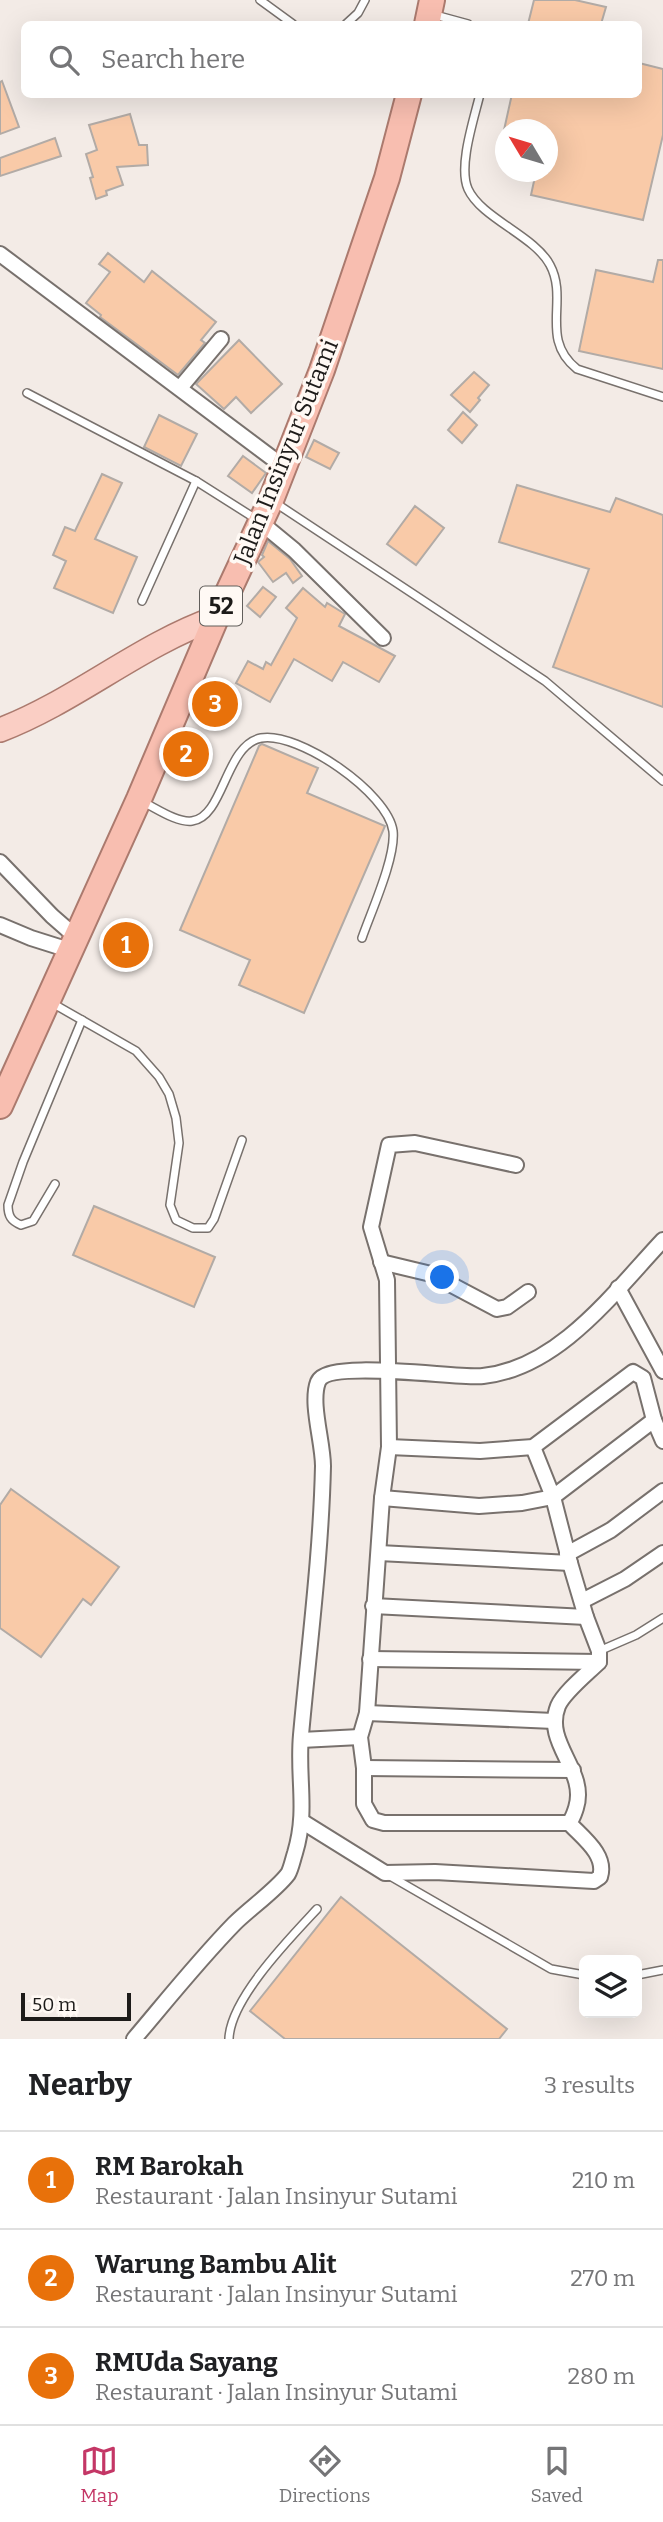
<!DOCTYPE html>
<meta charset="utf-8">
<style>
:root{--surface:#fff;--page:#f6f6f6;--text:#202124;--muted:#757577;--line:#e0e0e0;--accent:#c43766}
body{margin:0;font-family:Bitter,serif;background:var(--page);color:var(--text)}
.controls{position:absolute;right:21px;bottom:21px;display:grid;overflow:hidden;border-radius:10px;box-shadow:0 7px 28px #0002}
.controls button{width:63px;height:63px;display:grid;place-items:center;padding:0;border:0;border-bottom:2px solid var(--line);background:var(--surface);color:var(--text);font:35px sans-serif}
.compass{position:absolute;left:495px;top:119px;width:63px;height:63px;border-radius:50%;background:var(--surface);box-shadow:0 7px 28px #0002;rotate:308deg}
.scale{position:absolute;left:21px;bottom:18px;width:110px;box-sizing:border-box;padding-left:7px;border:4px solid #1d1b19;border-top:0;font-size:19px;line-height:24px;white-space:nowrap;color:#1d1b19;-webkit-text-stroke:5px #fff9f4;paint-order:stroke}
.you{position:absolute;left:443px;top:1278px;width:24px;height:24px;margin:-18px;border:5px solid #fff;border-radius:50%;background:#1a73e8;box-shadow:0 0 0 10px #1a73e833}
.badge{display:grid;place-items:center;width:46px;height:46px;border-radius:50%;background:var(--accent);color:#fff;font-size:23px;font-weight:700}
.pin{position:absolute;translate:-50% -50%;border:4px solid #fff;box-shadow:0 2px 7px #0006}
.list{margin:0;padding:0;list-style:none}
h2{display:flex;justify-content:space-between;align-items:center;height:91px;margin:0;padding:0 28px;font-size:30px}
h2 small{font-size:23px;font-weight:400;color:var(--muted)}
.list li{display:grid;grid-template-columns:46px 1fr auto;gap:21px;align-items:center;box-sizing:border-box;height:98px;padding:0 28px;border-top:2px solid var(--line)}
.list b{display:block;font-size:26px;white-space:nowrap}
.list p{margin:0;font-size:23px;white-space:nowrap;color:var(--muted)}
.list em{font-size:23px;font-style:normal;color:var(--muted)}
.icon{flex:none;width:38px;height:38px;fill:none;stroke:currentColor;stroke-width:2;stroke-linecap:round;stroke-linejoin:round}
.map{position:relative;flex:none;width:663px;height:2039px;overflow:hidden}
.search{position:absolute;background:var(--surface);box-shadow:0 7px 28px #0002;left:21px;right:21px;top:21px;height:77px;display:flex;align-items:center;gap:18px;box-sizing:border-box;padding:0 24px;border-radius:10px;color:var(--muted);font-size:26px}
.sheet{height:385px;background:var(--surface)}
nav{display:flex;justify-content:space-around;align-items:center;box-sizing:border-box;height:98px;border-top:2px solid var(--line);background:var(--surface);font-size:19px;color:var(--muted)}
nav a{display:grid;justify-items:center;gap:4px}
nav .on{color:var(--accent)}
.map>svg:first-child{display:block}
</style>
<div class="map">
<svg width="663" height="2039" viewBox="0 0 663 2039">
<rect width="100%" height="100%" fill="#f3ebe6"/>
<g fill="#f9caa8" stroke="#b2aba6" stroke-width="2">
<path d="M534,0h41l31,7 -5,17h-73z"/>
<path d="M639,63l24,6v66l-20,85 -112,-25 5,-23h12v-42h-44l8,-36h127z"/>
<path d="M2,81l17,46 -19,7v-52z"/>
<path d="M130,114l9,31h8l1,20 -31,2 6,18 -17,6 1,4 -11,4 -6,-21 3,-1 -7,-23 11,-4 -8,-25z"/>
<path d="M55,138l6,18 -61,20v-18z"/>
<path d="M108,253l36,29 8,-11 64,51 -15,18 4,3 -27,32 -78,-58 1,-2 -15,-12 24,-31 -11,-8z"/>
<path d="M658,260h5v109l-84,-18 17,-81 57,12z"/>
<path d="M239,340l43,44 -31,29 -15,-16 -12,12 -28,-25z"/>
<path d="M474,372l15,13 -11,13 2,2 -10,12 -19,-17z"/>
<path d="M463,412l14,13 -15,18 -14,-13z"/>
<path d="M159,415l38,19 -16,32 -37,-19z"/>
<path d="M314,440l25,13 -9,16 -24,-12z"/>
<path d="M243,456l23,17 -14,20 -24,-17z"/>
<path d="M102,474l20,9 -27,56 42,18 -24,56 -59,-25 12,-27 -13,-6 12,-28 10,4z"/>
<path d="M517,485l93,27 6,-14 47,17v192l-110,-40 36,-98 -90,-27z"/>
<path d="M415,506l29,22 -28,37 -29,-21z"/>
<path d="M268,541l22,18 12,17 -9,7 -7,-10 -13,9 -15,-20 6,-5 -2,-2z"/>
<path d="M263,587l13,10 -16,20 -13,-11z"/>
<path d="M303,588l22,19 2,-4 18,11 -6,12 56,30 -16,26 -36,-20 -11,19 -38,-22 -24,43 -34,-19 12,-22 15,8 3,-7 5,3 26,-47 -11,-10z"/>
<path d="M262,744l56,24 -11,25 78,33 -81,187 -65,-28 11,-25 -70,-30 79,-184z"/>
<path d="M94,1206l121,51 -21,50 -121,-52z"/>
<path d="M11,1489l108,78 -28,38 -8,-6 -42,58 -41,-29v-123z"/>
<path d="M341,1897l166,132 -8,10h-214l-35,-28z"/>
</g>
<g fill="none" stroke-linecap="round" stroke-linejoin="round">
<defs>
<g id="service">
<path d="M260,0l33,24"/>
<path d="M435,15l33,9"/>
<path d="M346,24l12,-11 7,-13"/>
<path d="M480,94c-6,25 -22,72 -12,95 13,29 67,47 82,76 19,35 -11,74 27,104l86,28"/>
<path d="M27,393l169,88 60,38"/>
<path d="M274,502l271,179 118,100"/>
<path d="M142,601l54,-120"/>
<path d="M143,802c13,6 34,21 49,19 32,-4 33,-76 69,-83 37,-7 127,55 132,93 3,26 -22,81 -31,107"/>
<path d="M52,1003l84,48 23,26 10,17 7,24 3,25 -9,62 6,15 17,8h15l6,-9 28,-79"/>
<path d="M55,1184l-22,37 -12,4c-10,-4 -13,-9 -13,-20l15,-43 59,-142"/>
<path d="M599,1651l37,-16 27,-17"/>
<path d="M390,1876l161,93 33,6"/>
<path d="M637,1975l26,-5"/>
<path d="M229,2039c1,-40 61,-101 88,-130"/>
</g>
<g id="minor">
<path d="M0,254l284,213"/>
<path d="M180,388l41,-49"/>
<path d="M260,522l34,28 89,88"/>
<path d="M0,862l52,54 24,21"/>
<path d="M0,925l31,13 38,12"/>
<path d="M516,1165l-101,-22 -26,2 -18,82 16,53 2,167 -7,51 -15,215 -7,24 4,31v36l9,16 11,3h185"/>
<path d="M381,1262l50,12 66,35 10,-2 21,-15"/>
<path d="M618,1288l45,83"/>
<path d="M389,1447l91,4 53,-4 100,-75 10,6 11,42 9,21"/>
<path d="M382,1498l97,8 43,-3 31,-6 101,-77"/>
<path d="M379,1553l191,10 -17,-66 -20,-50"/>
<path d="M567,1554l44,-24 52,-39"/>
<path d="M582,1601l43,-22 38,-26"/>
<path d="M373,1606l213,11"/>
<path d="M370,1659l229,3"/>
<path d="M367,1713l187,8"/>
<path d="M301,1740l59,-3"/>
<path d="M364,1768l209,2"/>
<path d="M303,1822l82,51 50,-1 159,9 6,-4c7,-22 -17,-39 -31,-54 4,-5 5,-9 7,-15 12,-38 -33,-64 -18,-102 6,-14 30,-33 41,-44v-11l-13,-34 -16,-54"/>
<path d="M134,2039c33,-39 65,-79 100,-115 15,-15 42,-34 54,-50 3,-5 5,-15 7,-21 13,-43 2,-75 6,-118 8,-89 20,-179 22,-269 0,-24 -13,-63 -5,-84 9,-24 140,-3 165,-6 76,-8 131,-84 180,-136"/>
</g>
<path id="primary" d="M0,730c76,-29 139,-85 216,-112"/>
<g id="trunk">
<path d="M427,24l5,-24"/>
<path d="M0,1106l139,-307 77,-181 55,-118 51,-130 65,-192 22,-84"/>
</g>
</defs>
<use href="#service" stroke="#78716d" stroke-width="10"/>
<use href="#minor" stroke="#78716d" stroke-width="18"/>
<use href="#primary" stroke="#ab7a6e" stroke-width="26"/>
<use href="#trunk" stroke="#ab7a6e" stroke-width="28"/>
<use href="#service" stroke="#fff" stroke-width="7"/>
<use href="#minor" stroke="#fff" stroke-width="14"/>
<use href="#primary" stroke="#facec4" stroke-width="23"/>
<use href="#trunk" stroke="#f8beb0" stroke-width="24"/>
</g>
<g text-anchor="middle" dominant-baseline="central" stroke-width="7" stroke-linejoin="round" paint-order="stroke">
<rect fill="#fff9f4" stroke="#615e5b" stroke-width="2" x="200" y="586.5" width="42" height="39" rx="5"/>
<g font-size="23" font-weight="bold" fill="#1d1b19">
<text x="221" y="606">52</text>
</g>
<g font-size="24" fill="#1d1b19" stroke="#fff9f4">
<text transform="translate(286 452) rotate(-68)">Jalan Insinyur Sutami</text>
</g>
</g>
</svg>
<div class="controls">
<button><svg class="icon" aria-label="layers" viewBox="0 0 24 24"><path d="M12 4l9 5-9 5-9-5zM3 14l9 5 9-5"/></svg></button>
</div>
<svg class="compass" viewBox="-18 -18 36 36"><path d="M0-13l5 13h-10z" fill="#e53935"/><path d="M0 13l5-13h-10z" fill="#757577"/></svg>
<div class="scale">50 m</div>
<div class="you"></div>
<div class="pin badge" style="left:126px;top:945px;background:#e8710a">1</div>
<div class="pin badge" style="left:186px;top:754px;background:#e8710a">2</div>
<div class="pin badge" style="left:215px;top:704px;background:#e8710a">3</div>
<div class="search"><svg class="icon" aria-label="search" viewBox="0 0 24 24"><circle cx="10" cy="10" r="6"/><path d="M15 15l6 6"/></svg>Search here</div>
</div>
<section class="sheet">
<h2>Nearby<small>3 results</small></h2>
<ul class="list">
<li><span class="badge" style="background:#e8710a">1</span><div><b>RM Barokah</b><p>Restaurant · Jalan Insinyur Sutami</p></div><em>210 m</em></li>
<li><span class="badge" style="background:#e8710a">2</span><div><b>Warung Bambu Alit</b><p>Restaurant · Jalan Insinyur Sutami</p></div><em>270 m</em></li>
<li><span class="badge" style="background:#e8710a">3</span><div><b>RMUda Sayang</b><p>Restaurant · Jalan Insinyur Sutami</p></div><em>280 m</em></li>
</ul>
</section>
<nav>
<a class="on"><svg class="icon" aria-label="map" viewBox="0 0 24 24"><path d="M3 6l6-2 6 2 6-2v14l-6 2-6-2-6 2zM9 4v14M15 6v14"/></svg>Map</a>
<a><svg class="icon" aria-label="directions" viewBox="0 0 24 24"><path d="M12 3l9 9-9 9-9-9zM9 14v-3h6M13 9l2 2-2 2"/></svg>Directions</a>
<a><svg class="icon" aria-label="saved" viewBox="0 0 24 24"><path d="M7 4h10v16l-5-4-5 4z"/></svg>Saved</a>
</nav>
